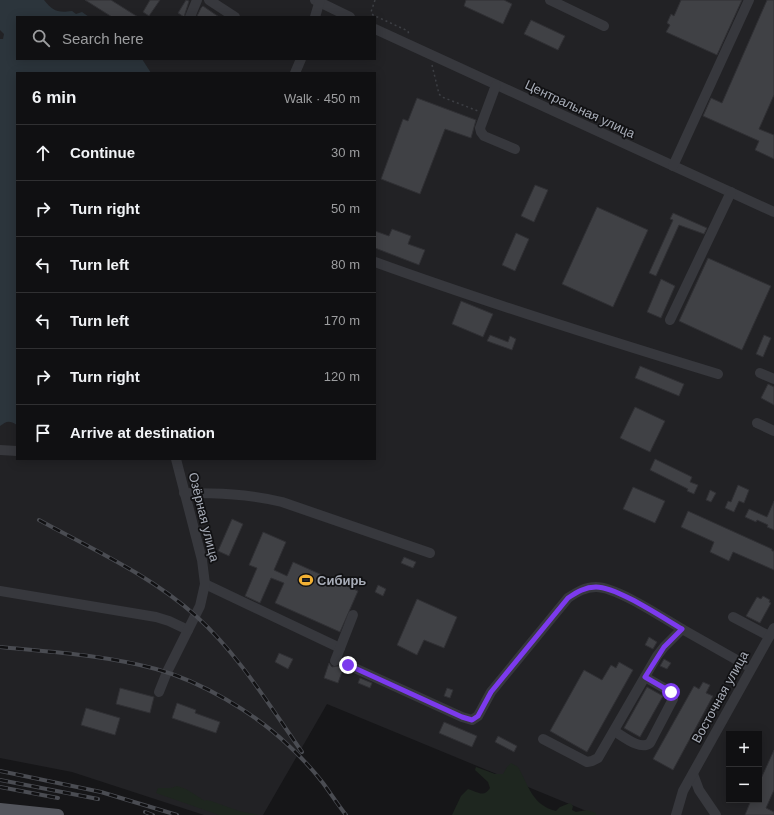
<!DOCTYPE html>
<meta charset="utf-8">
<style>
:root{--surface:#101012;--page:#1e1e20;--text:#f1f3f6;--muted:#9c9d9f;--line:#303032}
body{margin:0;font-family:Arial,sans-serif;background:var(--page);color:var(--text)}
.controls{position:absolute;right:12px;bottom:12px;display:grid;overflow:hidden;border-radius:0px;box-shadow:0 2px 10px #0003}
.controls button{width:36px;height:36px;display:grid;place-items:center;padding:0;border:0;border-bottom:1px solid var(--line);background:var(--surface);color:var(--text);font:20px sans-serif}
.stop{position:absolute;width:12px;height:12px;margin:-9px;border:3px solid #7c3aed;border-radius:50%;background:#fff}
.stop.end{background:#7c3aed;border-color:#fff;box-shadow:0 1px 4px #0008}
.list{margin:0;padding:0;list-style:none}
h2{display:flex;justify-content:space-between;align-items:center;height:52px;margin:0;padding:0 16px;font-size:17px}
h2 small{font-size:13px;font-weight:400;color:var(--muted)}
.list li{display:grid;grid-template-columns:26px 1fr auto;gap:12px;align-items:center;box-sizing:border-box;height:56px;padding:0 16px;border-top:1px solid var(--line)}
.list b{display:block;font-size:15px;white-space:nowrap}
.list em{font-size:13px;font-style:normal;color:var(--muted)}
.icon{flex:none;width:22px;height:22px;fill:none;stroke:currentColor;stroke-width:2;stroke-linecap:round;stroke-linejoin:round}
.map{position:relative;flex:none;width:774px;height:815px;overflow:hidden}
.search{position:absolute;background:var(--surface);box-shadow:0 2px 10px #0003;left:16px;top:16px;width:360px;height:44px;display:flex;align-items:center;gap:10px;box-sizing:border-box;padding:0 14px;border-radius:0px;color:var(--muted);font-size:15px}
.panel{position:absolute;background:var(--surface);box-shadow:0 2px 10px #0003;left:16px;top:72px;width:360px;height:388px;border-radius:0px}
.map>svg:first-child{display:block}
</style>
<div class="map">
<svg width="774" height="815" viewBox="0 0 774 815">
<rect width="100%" height="100%" fill="#161618"/>
<path fill="#222225" fill-rule="evenodd" d="M0,0h774v815h-178l-269,-111 -64,111h-59l-132,-43 -72,-14zM17,17h358v42h-358zM17,73h358v386h-358zM729,734h30v66h-30z"/>
<g fill="#1e261f">
<path d="M511,763l7,4c11,19 14,38 38,44l4,-4 10,-4 3,3 -1,4 4,2 11,-2 9,3v2h-144l9,-19 7,-7c10,3 16,9 22,-1l-2,-6 -13,-12 1,-3 19,7h8l4,-7z"/>
<path d="M177,786l9,3 19,12 1,-1 5,1 28,10 19,4h-39l-63,-22 2,-5h13z"/>
</g>
<path fill="#2c353c" d="M0,0h44c9,11 13,13 28,11l4,3 6,-2 7,5h-72v42h125l9,14h-134v352c-8,-5 -10,-4 -17,1v-387h3l1,-5 -4,-4z"/>
<g fill="#404145" stroke="#303034">
<path d="M85,0h26l27,17h-26z"/>
<path d="M150,0h10l-11,16 -6,-4z"/>
<path d="M186,0l3,1 -5,16 -6,-4z"/>
<path d="M466,0h38l8,4 -9,20 -39,-18z"/>
<path d="M681,0h61l-25,55 -51,-23 4,-7 -3,-2 4,-9 3,2z"/>
<path d="M767,0h7v95l-15,34 15,6v24l-19,-9 4,-9 -56,-25 8,-18 11,5z"/>
<path d="M203,6l16,11h-21l-1,-1 4,-8z"/>
<path d="M531,20l34,16 -7,14 -34,-16z"/>
<path d="M417,98l59,22 -5,18 -26,-9 -25,65 -39,-15 22,-60 5,2z"/>
<path d="M535,185l13,5 -14,32 -13,-6z"/>
<path d="M597,207l51,23 -35,77 -51,-23z"/>
<path d="M673,213l34,15 -3,6 -25,-9 -23,51 -7,-3 24,-53 -3,-1z"/>
<path d="M392,229l19,7 -3,8 17,6 -6,15 -44,-17v-17l14,5z"/>
<path d="M516,233l13,6 -14,32 -13,-6z"/>
<path d="M708,258l63,28 -29,64 -63,-29z"/>
<path d="M661,279l14,7 -14,32 -14,-6z"/>
<path d="M461,301l32,13 -10,23 -31,-13z"/>
<path d="M490,335l18,7 2,-6 6,3 -4,11 -25,-9z"/>
<path d="M764,335l7,3 -8,19 -7,-3z"/>
<path d="M640,366l44,18 -5,12 -44,-18z"/>
<path d="M768,384l6,3v18l-13,-7z"/>
<path d="M635,407l30,14 -15,31 -30,-14z"/>
<path d="M655,459l37,18 -2,5 8,3 -4,9 -7,-3 1,-2 -38,-19z"/>
<path d="M738,485l11,5 -5,13 -5,-2 -5,11 -9,-4 3,-7 3,1z"/>
<path d="M633,487l32,14 -10,22 -32,-14z"/>
<path d="M710,490l6,3 -5,9 -5,-2z"/>
<path d="M774,501v29l-7,-3 1,-2 -11,-5 -1,2 -11,-5 4,-8 18,8z"/>
<path d="M688,511l84,38v2h2v19l-41,-18 -4,9 -19,-9 4,-10 -33,-15z"/>
<path d="M232,519l11,5 -14,32 -11,-5z"/>
<path d="M263,532l23,10 -12,28 13,6 6,-14 65,29 -18,41 -65,-29 9,-20 -13,-5 -11,25 -15,-7 12,-28 -8,-3z"/>
<path d="M404,557l12,5 -3,6 -12,-5z"/>
<path d="M378,585l8,4 -3,7 -8,-4z"/>
<path d="M763,596l7,4 -1,2 2,1 -11,20 -14,-7 11,-19 4,2z"/>
<path d="M417,599l40,18 -13,31 -20,-8 -7,15 -20,-10z"/>
<path d="M649,637l8,5 -4,7 -8,-4z"/>
<path d="M279,653l14,6 -5,10 -13,-7z"/>
<path d="M664,659l7,4 -4,6 -7,-3z"/>
<path d="M619,662l14,8 -46,82 -37,-21 34,-61 18,10 9,-15 5,3z"/>
<path d="M329,663l3,4 6,-1 5,3 -5,14 -14,-5z"/>
<path d="M360,678l12,5 -2,5 -12,-5z"/>
<path d="M703,682l7,3 -4,8 7,3 -40,74 -20,-11 41,-73 5,3z"/>
<path d="M647,687l16,9 -23,41 -16,-9z"/>
<path d="M120,688l34,9 -4,16 -34,-9z"/>
<path d="M447,688l6,2 -3,8 -6,-2z"/>
<path d="M177,703l19,7 -1,3 25,9 -4,11 -44,-15z"/>
<path d="M86,708l34,10 -5,17 -34,-10z"/>
<path d="M444,722l33,14 -5,11 -33,-14z"/>
<path d="M498,736l19,10 -3,6 -19,-10z"/>
<path d="M774,750v40l-8,18 8,4v3h-29l6,-15h8v-17z"/>
</g>
<g fill="none" stroke-linecap="round" stroke-linejoin="round">
<g stroke="#3d3f44" stroke-width="1.5" stroke-dasharray="2 3" stroke-linecap="butt">
<path d="M375,0l-4,12 2,3 35,16 1,4"/>
<path d="M432,65l7,29 3,3 36,14"/>
</g>
<g stroke="#37383d" stroke-width="10">
<path d="M209,0l26,17"/>
<path d="M315,0l35,17"/>
<path d="M550,0l54,26"/>
<path d="M190,17l7,-17"/>
<path d="M315,17l5,-17"/>
<path d="M375,29l399,183"/>
<path d="M295,73l6,-14"/>
<path d="M496,85l-16,43 1,4 3,4 31,13"/>
<path d="M673,166l76,-166"/>
<path d="M375,262c113,41 228,77 343,112"/>
<path d="M670,320l61,-128"/>
<path d="M760,373l14,6"/>
<path d="M757,423l17,8"/>
<path d="M0,450l17,1"/>
<path d="M184,493c33,0 65,1 98,9l148,51"/>
<path d="M205,584l135,64"/>
<path d="M0,591l156,26 13,4 19,9"/>
<path d="M733,617l36,19"/>
<path d="M335,661l18,-46"/>
<path d="M348,665l114,52 10,3 6,-4 13,-24 77,-94c9,-6 17,-11 28,-11 21,0 67,31 86,42"/>
<path d="M159,692l8,-20 33,-66 5,-22 -3,-24 -26,-101"/>
<path d="M614,731c9,5 26,20 36,12l23,-44 -2,-7 -26,-15"/>
<path d="M543,739l44,23 5,-1 6,-3 59,-102 7,-9 18,-18 69,39"/>
<path d="M693,774l6,16 17,25"/>
<path d="M676,815l7,-24 91,-163"/>
</g>
<path stroke="#53555c" stroke-width="12" d="M0,809l58,6"/>
<defs>
<g id="rail">
<path d="M39,520c53,29 111,55 157,96 43,39 73,89 106,136"/>
<path d="M0,647c52,5 105,8 156,22 44,12 99,44 132,76 13,12 25,25 35,38 8,11 15,22 23,32"/>
<path d="M0,771l101,21 76,23"/>
<path d="M0,780l98,19"/>
<path d="M0,787l58,11"/>
<path d="M145,812l8,3"/>
</g>
</defs>
<use href="#rail" stroke="#4a4c52" stroke-width="4"/>
<use href="#rail" stroke="#111113" stroke-width="2.5" stroke-dasharray="8" stroke-linecap="butt"/>
</g>
<g fill="none" stroke-linecap="round" stroke-linejoin="round">
<path stroke="#7c3aed" stroke-width="5" d="M348,665l114,52 10,3 6,-4 13,-24 77,-94c9,-6 17,-11 28,-11 21,0 67,31 86,42l-18,18 -19,30 26,15"/>
</g>
<defs>
<symbol id="stadium-bare" viewBox="-9 -9 18 18"><path d="M0-5a6.5 5 0 1 0 0 10a6.5 5 0 1 0 0-10ZM-3.5-1.8h7v3.6h-7Z" fill="#f2b134" stroke="#111113" stroke-width="2.5" paint-order="stroke"/></symbol>
</defs>
<g fill-rule="evenodd">
<use href="#stadium-bare" x="296" y="570" width="20" height="20"/>
</g>
<g text-anchor="middle" dominant-baseline="central" stroke-width="3.5" stroke-linejoin="round" paint-order="stroke">
<g font-size="13" fill="#a8adb8" stroke="#111113">
<text transform="translate(580 109) rotate(25)">Центральная улица</text>
<text transform="translate(204 517) rotate(76)">Озёрная улица</text>
<text transform="translate(720 697) rotate(-61)">Восточная улица</text>
</g>
<g font-size="13" font-weight="bold" fill="#a8adb8" stroke="#111113" text-anchor="start">
<text x="317" y="580">Сибирь</text>
</g>
</g>
</svg>
<div class="controls">
<button>+</button>
<button>−</button>
</div>
<div class="stop" style="left:671px;top:692px"></div>
<div class="stop end" style="left:348px;top:665px"></div>
<div class="search"><svg class="icon" aria-label="search" viewBox="0 0 24 24"><circle cx="10" cy="10" r="6"/><path d="M15 15l6 6"/></svg>Search here</div>
<section class="panel">
<h2>6 min<small>Walk · 450 m</small></h2>
<ul class="list">
<li><svg class="icon" aria-label="ahead" viewBox="0 0 24 24"><path d="M12 20V5M6 11l6-6 6 6"/></svg><div><b>Continue</b></div><em>30 m</em></li>
<li><svg class="icon" aria-label="right" viewBox="0 0 24 24"><path d="M7 20v-9h11M14 6l5 5-5 5"/></svg><div><b>Turn right</b></div><em>50 m</em></li>
<li><svg class="icon" aria-label="left" viewBox="0 0 24 24"><path d="M17 20v-9H6M10 6l-5 5 5 5"/></svg><div><b>Turn left</b></div><em>80 m</em></li>
<li><svg class="icon" aria-label="left" viewBox="0 0 24 24"><path d="M17 20v-9H6M10 6l-5 5 5 5"/></svg><div><b>Turn left</b></div><em>170 m</em></li>
<li><svg class="icon" aria-label="right" viewBox="0 0 24 24"><path d="M7 20v-9h11M14 6l5 5-5 5"/></svg><div><b>Turn right</b></div><em>120 m</em></li>
<li><svg class="icon" aria-label="arrive" viewBox="0 0 24 24"><path d="M6 21V4h12l-3 4 3 4H6"/></svg><div><b>Arrive at destination</b></div></li>
</ul>
</section>
</div>
